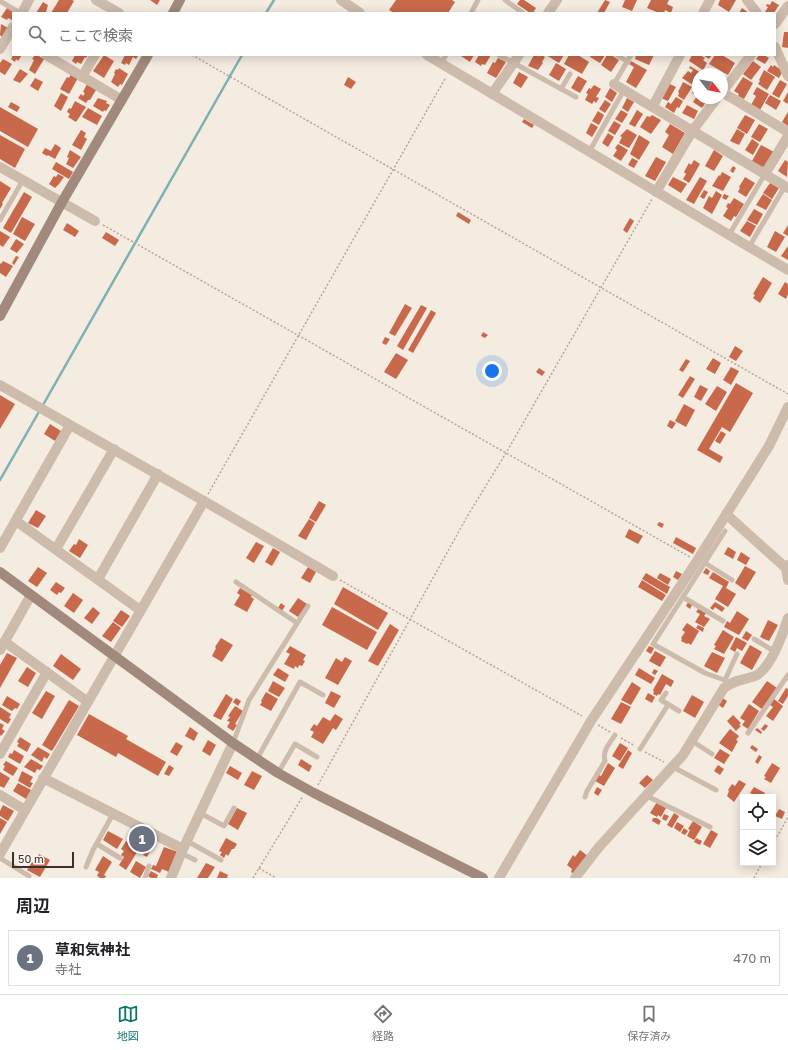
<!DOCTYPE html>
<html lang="ja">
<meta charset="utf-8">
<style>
:root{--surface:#fff;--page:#f6f6f6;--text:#202124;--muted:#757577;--line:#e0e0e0;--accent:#0f766e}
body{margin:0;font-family:"Golos Text","Noto Sans JP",sans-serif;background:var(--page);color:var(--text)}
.controls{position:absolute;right:12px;bottom:12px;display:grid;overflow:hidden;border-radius:0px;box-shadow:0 2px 10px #0003}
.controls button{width:36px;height:36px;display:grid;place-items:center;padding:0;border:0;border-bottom:1px solid var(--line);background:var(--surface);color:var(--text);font:20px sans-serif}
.compass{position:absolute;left:692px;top:68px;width:36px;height:36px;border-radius:50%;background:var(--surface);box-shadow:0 2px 10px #0003;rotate:121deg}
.scale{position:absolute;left:12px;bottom:10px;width:62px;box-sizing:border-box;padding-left:4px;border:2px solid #3b302b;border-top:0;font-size:11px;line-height:14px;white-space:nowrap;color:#3b302b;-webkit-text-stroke:3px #fbf5ee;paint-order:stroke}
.you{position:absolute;left:492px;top:371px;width:14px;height:14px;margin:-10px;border:3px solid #fff;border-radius:50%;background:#1a73e8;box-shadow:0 0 0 6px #1a73e833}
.badge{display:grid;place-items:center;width:26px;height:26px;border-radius:50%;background:var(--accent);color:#fff;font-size:13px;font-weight:700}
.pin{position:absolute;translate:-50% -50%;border:2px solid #fff;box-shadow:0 1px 4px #0006}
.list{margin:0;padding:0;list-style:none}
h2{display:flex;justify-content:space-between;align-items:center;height:52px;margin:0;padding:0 16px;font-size:17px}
h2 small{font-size:13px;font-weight:400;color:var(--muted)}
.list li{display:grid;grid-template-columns:26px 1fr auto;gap:12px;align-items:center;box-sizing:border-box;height:56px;margin:0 8px 8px;padding:0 8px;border:1px solid var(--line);border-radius:0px}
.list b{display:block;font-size:15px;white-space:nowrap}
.list p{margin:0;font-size:13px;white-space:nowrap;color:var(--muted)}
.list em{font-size:13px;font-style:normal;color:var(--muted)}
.icon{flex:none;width:22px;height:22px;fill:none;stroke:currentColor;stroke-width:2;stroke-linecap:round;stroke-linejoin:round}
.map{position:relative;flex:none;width:788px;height:878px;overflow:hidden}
.search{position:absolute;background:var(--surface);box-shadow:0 2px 10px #0003;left:12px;right:12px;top:12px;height:44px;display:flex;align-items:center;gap:10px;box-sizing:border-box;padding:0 14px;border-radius:0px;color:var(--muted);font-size:15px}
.sheet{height:116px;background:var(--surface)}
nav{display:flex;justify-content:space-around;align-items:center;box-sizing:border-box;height:56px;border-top:1px solid var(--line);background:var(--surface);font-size:11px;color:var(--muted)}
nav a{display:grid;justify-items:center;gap:2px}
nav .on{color:var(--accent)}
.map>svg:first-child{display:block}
</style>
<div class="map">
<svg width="788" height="878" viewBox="0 0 788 878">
<rect width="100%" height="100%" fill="#f4ebe1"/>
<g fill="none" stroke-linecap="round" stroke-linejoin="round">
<g stroke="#7fb0b2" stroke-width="2.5">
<path d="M266,13l8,-13"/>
<path d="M43,405l199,-350"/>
<path d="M0,480l40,-70"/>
</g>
</g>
<g fill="#c8694b">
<path d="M59,0h13l2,1 -7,12h-16z"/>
<path d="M150,0h10l-3,5z"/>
<path d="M396,0h56l3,2 -7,11h-54l-5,-3z"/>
<path d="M520,0h4l12,8 -3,5h-3l-13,-9z"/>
<path d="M605,0l5,2 -6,11h-7z"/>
<path d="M625,0h12l-5,11 -10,-4z"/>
<path d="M651,0h18l-2,4 6,3 -2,6 -6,-3 -1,3h-5l-12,-5z"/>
<path d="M720,0h16l-7,12 -11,-7z"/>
<path d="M772,1l7,4 -5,8h-7l-2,-1 3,-5 -2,-1 1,-2 3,1z"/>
<path d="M43,2l5,3 -2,7 2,1h-12z"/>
<path d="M7,8l8,5h-2l-1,7 -4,-2 -1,2 -6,-3z"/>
<path d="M742,8l7,5h-10z"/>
<path d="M1,24l7,4 -6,9 -2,-2z"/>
<path d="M784,32h4v16l-6,-1z"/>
<path d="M13,55h9l-4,6 -2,-2 -1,3 -4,-3z"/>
<path d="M35,55h2l7,4 -9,15 -6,-4 5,-10 -2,-1z"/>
<path d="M75,55h13l-2,3 -1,-1 -4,7 -4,-2 -1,2 -4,-3z"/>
<path d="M104,55l10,6 -10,17 -11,-7z"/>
<path d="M125,55h12l1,1 -2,3 -3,-2 -4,8 -3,-2 -1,2 -4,-2z"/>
<path d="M462,55h12l-4,7 -9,-6z"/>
<path d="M479,55h12l-6,10 -3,-1 -1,2 -6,-4z"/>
<path d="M534,55h8l3,2 -3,5 1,1 -5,7 -10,-4z"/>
<path d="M546,55h18l-5,8z"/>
<path d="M569,55h9l11,7 -7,12 -18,-10z"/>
<path d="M591,55h14l-5,8 -10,-6z"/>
<path d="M607,55h4l8,5 -8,12 -10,-7z"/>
<path d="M636,55h18l-5,10 -14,-6z"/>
<path d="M692,55h8l5,3 -2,2 4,3 -4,7 -14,-9z"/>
<path d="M703,55h9l-3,4z"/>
<path d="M715,55h7l13,8 -7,12 -19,-11z"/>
<path d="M759,55h5l5,3 -4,6 -9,-5z"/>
<path d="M498,58l8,4 -10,16 -9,-5 6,-11 2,1z"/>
<path d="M3,59l9,5 -7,11 -5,-3v-9z"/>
<path d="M631,61l16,9 -11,18 -10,-6 8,-15 -5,-3z"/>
<path d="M753,61l8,6 -10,13 -8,-6z"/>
<path d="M556,63l10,6 -7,12 -10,-6z"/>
<path d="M771,65l2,2 1,-2 9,6 -4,7 -12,-7z"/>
<path d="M690,66l11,7 -3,1v4l-5,7 -11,-7 6,-7 3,2 2,-3 -4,-2z"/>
<path d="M119,68l9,6 -6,11 -2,-1 -2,3 -7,-5 4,-8 -1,-1 2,-4 2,1z"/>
<path d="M20,69l8,5 -8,9 -7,-3z"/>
<path d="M764,70l11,7 -8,13 -9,-6 2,-3 -1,-1z"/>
<path d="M519,72l9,5 -7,11 -8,-5z"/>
<path d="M71,74l7,4 -9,16 -9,-5 7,-12 2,1z"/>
<path d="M578,76l9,5 -7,12 -9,-5z"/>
<path d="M348,77l8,5 -5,7 -7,-4z"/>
<path d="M743,77l10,6 -9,16 -6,-3 1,-2 -5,-3z"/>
<path d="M35,78l8,4 -5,9 -8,-5z"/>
<path d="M780,80l7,4 -8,14 -7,-4z"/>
<path d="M683,82l9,5 -8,13 -6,-4 1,-3 -1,-1z"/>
<path d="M87,84l9,6 -6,10h-2l-2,3 -8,-5 3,-4 2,2 2,-3 -2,-1z"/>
<path d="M670,84l6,3 -8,14 -7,-3z"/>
<path d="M594,85l7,4 -5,8 3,1 -3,5 -2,-2 -2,3 -7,-4 3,-6 -2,-1 3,-5 2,1z"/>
<path d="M757,87l12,7 -9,16 -9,-5 5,-9 -3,-2z"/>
<path d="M610,88l7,5 -5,9 -7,-5z"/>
<path d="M695,89l3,2v7h11l-7,10 -9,-6 4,-6 -5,-3z"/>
<path d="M788,92v12l-5,-3z"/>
<path d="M61,93l7,4 -7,14 -7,-5z"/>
<path d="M770,95l11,6 -5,9 -11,-7z"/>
<path d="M676,97l7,4 -4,7 -2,-1 -3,6 -9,-6 3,-5 3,2z"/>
<path d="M98,98l9,3 -1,2 4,2 -4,6 -2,-1 -1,2 -10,-6z"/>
<path d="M627,98l7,4 -6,10 -6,-4z"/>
<path d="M605,100l6,4 -6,9 -6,-4z"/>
<path d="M75,101l11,6 -10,15 -8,-5 2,-3 -3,-2 2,-4 2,1z"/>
<path d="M11,102l9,5 -3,5 -9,-5z"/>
<path d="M687,105l11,6 -4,8 -12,-6z"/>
<path d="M0,107l38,22 -10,18 -28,-16z"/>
<path d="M88,108l14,8 -5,9 -15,-8z"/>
<path d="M621,110l7,4 -6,9 -7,-4z"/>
<path d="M637,110l6,4 -8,13 -6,-3z"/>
<path d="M598,111l6,4 -5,10 -7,-4z"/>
<path d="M788,112v14l-6,-4z"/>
<path d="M652,115l9,5 -10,14 -11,-7 7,-11 3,1z"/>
<path d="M745,115l10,5 -8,14 -10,-6z"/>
<path d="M524,119l10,6 -2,3 -10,-6z"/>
<path d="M614,121l7,4 -6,10 -7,-4z"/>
<path d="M591,123l7,4 -6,10 -6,-4z"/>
<path d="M670,124l15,9 -12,21 -11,-7 7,-12 -4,-3z"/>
<path d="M759,124l9,5 -8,13 -9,-5z"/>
<path d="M627,129l10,6 -8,13 -10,-5 3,-6 -2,-1z"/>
<path d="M737,129l8,5 -6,11 -9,-4z"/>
<path d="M81,130l5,3 -2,4 3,2 -6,11 -9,-5z"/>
<path d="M608,133l6,4 -6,10 -6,-4z"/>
<path d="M0,135l25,14 -10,19 -15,-9z"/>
<path d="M639,135l11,7 -11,18 -9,-6z"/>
<path d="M752,139l7,5 -6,11 -8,-5z"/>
<path d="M55,144l6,4 -6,11 -7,-4 -1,1 -5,-3 3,-5 6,3z"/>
<path d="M618,144l10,6 -7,11 -8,-5 4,-6 -2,-2z"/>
<path d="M761,145l13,7 -8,14 -4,1 -10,-6z"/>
<path d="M70,150l11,7 -8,11 -7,-4 3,-6 -2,-1z"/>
<path d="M714,150l9,6 -9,15 -9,-5z"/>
<path d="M656,157l10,5 -11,19 -10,-5z"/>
<path d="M632,158l6,3 -4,7 -6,-3z"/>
<path d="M694,160l6,4 -11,19 -6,-4 3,-5 -2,-2 5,-9 2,2z"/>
<path d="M785,160l3,2 -1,15 -9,-6z"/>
<path d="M56,162l17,10 -4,7 -17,-10z"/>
<path d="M733,166l3,2 -3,5 -3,-2z"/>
<path d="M722,172l9,5 -8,14 -11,-5 7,-11 1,1z"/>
<path d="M58,174l6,3 -5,7 -4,4 -6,-4 5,-8 2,1z"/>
<path d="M673,177l14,7 -6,9 -13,-8z"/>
<path d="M700,177l7,4 -13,23 -8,-4z"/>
<path d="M745,177l10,6 -9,14 -8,-5 2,-4 -1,-1z"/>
<path d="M0,181l11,7 -9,15 1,1 -3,5z"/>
<path d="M770,183l9,5 -7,11 -9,-6z"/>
<path d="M704,190l4,2 -4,7 -4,-2z"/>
<path d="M716,191l6,4 -10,19 -9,-6 6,-12 3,2z"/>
<path d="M24,192l8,5 -21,36 -8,-5z"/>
<path d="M724,194l5,2 -3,4 -4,-2z"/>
<path d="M763,194l9,6 -6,10 -10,-5z"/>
<path d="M734,198l10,6 -8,13 -2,-1 -3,5 -8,-5 5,-8 -2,-1 2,-4 2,1z"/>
<path d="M754,209l9,5 -6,11 -10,-5z"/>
<path d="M458,212l13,8 -2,4 -13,-8z"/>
<path d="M22,217l13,7 -10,17 -12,-7z"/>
<path d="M630,218l4,3 -7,12 -4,-3z"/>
<path d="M747,221l9,5 -6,11 -10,-6z"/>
<path d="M67,223l12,8 -4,6 -12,-7z"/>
<path d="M788,225v11l-5,-3z"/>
<path d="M0,231l10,6 -7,10 -3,-2z"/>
<path d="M775,231l10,6 -9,15 -9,-5z"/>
<path d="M106,232l13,8 -4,6 -13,-8z"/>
<path d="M16,239l8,5 -7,9 -7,-4z"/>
<path d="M788,246v14l-7,-4z"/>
<path d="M16,256l3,1 -5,8 -2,-2z"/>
<path d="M3,261l10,5 -7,11 -6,-4v-10l1,1z"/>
<path d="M763,277l9,6 -12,20 -7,-5 2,-3 -2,-1z"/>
<path d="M785,282l3,2v10l-2,5 -8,-5z"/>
<path d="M405,304l7,4 -17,28 -6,-3z"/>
<path d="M421,305l6,3 -24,42 -6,-4z"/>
<path d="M431,310l5,3 -23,40 -5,-3z"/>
<path d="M483,332l5,3 -3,3 -4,-2z"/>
<path d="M385,337l5,2 -4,6 -4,-2z"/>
<path d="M735,346l8,5 -7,10 -7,-4z"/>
<path d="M396,353l12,7 -12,19 -12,-7z"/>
<path d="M713,358l8,5 -6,11 -9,-5z"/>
<path d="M686,359l4,2 -7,11 -4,-2z"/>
<path d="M731,367l8,4 -8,14 -8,-5z"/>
<path d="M539,368l6,4 -3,4 -6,-4z"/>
<path d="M690,376l5,3 -12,19 -5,-3z"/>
<path d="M736,383l17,10 -23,39 -8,-5 -13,22 14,8 -3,6 -23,-13z"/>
<path d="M700,385l8,4 -7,12 -7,-4z"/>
<path d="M717,386l10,6 -11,19 -11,-7z"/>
<path d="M0,395l15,9 -15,25z"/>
<path d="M684,404l11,6 -9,17 -11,-6z"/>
<path d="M670,420l6,3 -4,6 -5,-3z"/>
<path d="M50,424l11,7 -6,10 -11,-7z"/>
<path d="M721,431l5,3 -6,10 -5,-3z"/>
<path d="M319,501l7,4 -10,17 -7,-4z"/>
<path d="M36,510l10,6 -8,12 -10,-5z"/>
<path d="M309,519l6,4 -9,17 -8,-4z"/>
<path d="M659,522l5,2 -2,4 -5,-3z"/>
<path d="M629,529l14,7 -5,8 -13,-7z"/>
<path d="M676,537l20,11 -3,6 -20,-11z"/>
<path d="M79,539l9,6 -8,13 -11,-7 5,-7 2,1z"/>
<path d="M256,542l8,4 -10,17 -8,-5z"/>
<path d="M728,547l8,5 -3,7 -9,-5z"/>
<path d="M273,548l7,4 -8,14 -7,-4z"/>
<path d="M741,552l9,6 -4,7 -9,-5z"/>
<path d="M745,566l11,6 -11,18 -10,-7z"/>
<path d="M38,567l9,6 -10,14 -9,-6z"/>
<path d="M308,567l8,5 -6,11 -9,-5z"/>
<path d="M706,568l4,3 -2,4 -5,-2z"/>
<path d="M676,571l6,3 -4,6 -5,-3z"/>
<path d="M713,572l16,10 -3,6 10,6 -8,13 -13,-8 8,-13 -14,-8z"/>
<path d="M646,573l24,14 -3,7 -25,-15z"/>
<path d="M660,573l11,6 -3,6 -11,-7z"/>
<path d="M642,580l24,15 -4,6 -24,-14z"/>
<path d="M56,582l9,6 -4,5 -2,-1 -2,3 -7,-5z"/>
<path d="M343,587l45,26 -10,17 -44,-26z"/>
<path d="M240,588l12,7 -1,2 3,2 -7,13 -13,-7 6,-10 -3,-2z"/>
<path d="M73,593l10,7 -9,13 -10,-7z"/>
<path d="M298,598l9,6 -9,13 -9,-6z"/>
<path d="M688,602l4,3 -2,4 -4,-3z"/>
<path d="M715,602l10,6 -3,4 -7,-5 -2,3 -3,-2z"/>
<path d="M281,603l4,3 -3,5 -4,-3z"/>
<path d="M93,607l7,6 -8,11 -8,-6z"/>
<path d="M332,607l45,25 -10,18 -45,-25z"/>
<path d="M699,608l8,4 -3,4 6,3 -6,8 -9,-5 5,-8 -4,-2z"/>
<path d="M121,610l9,6 -8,11 -9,-6z"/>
<path d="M737,611l12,8 -10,16 -15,-8 3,-6 3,2z"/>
<path d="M768,620l10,5 -9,16 -9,-4z"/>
<path d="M113,622l8,6 -10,14 -9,-6z"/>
<path d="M687,623l12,8 -8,14 -3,-2 -1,1 -6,-3 1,-2 -1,-1 4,-6 -3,-2z"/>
<path d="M390,624l9,6 -21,36 -10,-5z"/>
<path d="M698,625l6,3 -1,4 -7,-4z"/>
<path d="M723,630l11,7 -10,17 -10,-5 2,-3 -2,-1z"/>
<path d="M746,631l6,4 -4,6 -6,-3z"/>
<path d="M736,637l11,6 -5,8 -5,-3 -2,4 -5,-3z"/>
<path d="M221,638l12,7 -11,17 -10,-6 4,-8 -1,-1z"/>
<path d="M750,645l12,7 -10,18 -12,-7z"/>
<path d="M290,646l16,9 -3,5 2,1 -3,5 -3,-1 -1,3 -3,-2 -1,3 -10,-5 6,-10 -4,-2z"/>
<path d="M649,646l5,2 -3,6 -5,-3z"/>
<path d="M655,651l11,6 -6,10 -11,-6z"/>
<path d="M712,652l13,6 -8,15 -13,-7z"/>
<path d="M7,653l10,5 -17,30v-23z"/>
<path d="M61,654l20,15 -8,11 -20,-14z"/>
<path d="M345,657l7,4 -14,24 -13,-7 11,-20 6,4z"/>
<path d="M27,667l9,6 -8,14 -10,-6z"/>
<path d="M278,668l11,7 -4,7 -12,-7z"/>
<path d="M639,668l16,10 -4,6 -16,-9z"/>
<path d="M654,669l4,2 -3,4 -3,-2z"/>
<path d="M662,674l12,7 -3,6 -5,-3 -6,11 -2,-1 -1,2 -4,-2 1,-2 -1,-2z"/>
<path d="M273,681l12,7 -6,9 -11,-6z"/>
<path d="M767,681l10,7 -15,21 -10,-7z"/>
<path d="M632,682l9,6 -10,17 -10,-5z"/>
<path d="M786,688l2,1v7l-5,8 -5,-3z"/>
<path d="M46,691l9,5 -13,23 -10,-6z"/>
<path d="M331,691l10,5 -7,12 -9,-5z"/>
<path d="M266,692l12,7 -7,12 -11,-6 2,-3 -1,-1z"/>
<path d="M648,693l7,4 -3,6 -7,-4z"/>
<path d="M226,694l7,5 -12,21 -8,-4z"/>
<path d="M692,695l12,7 -9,16 -12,-7z"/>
<path d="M7,696l13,8 -3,5 -2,-1 -3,3 -10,-6z"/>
<path d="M721,697l6,4 -4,7 -6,-4z"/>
<path d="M236,698l5,3 -3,5 -5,-4z"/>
<path d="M774,699l9,7 -10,15 -7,-5 7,-9 -3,-2z"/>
<path d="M69,700l10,6 -27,45 -10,-6z"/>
<path d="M621,702l10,5 -10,17 -10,-5z"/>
<path d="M749,704l10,7 -11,18 -6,-4 3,-4 -5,-3z"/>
<path d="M235,706l8,5 -8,13 2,1 -4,6 -6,-4 3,-5 -3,-1 3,-4 -2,-1z"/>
<path d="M0,707l11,7 -2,4 2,1 -3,5 -8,-5z"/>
<path d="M89,714l39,22 -2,3 40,23 -8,14 -40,-23 -2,4 -39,-22z"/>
<path d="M335,714l8,5 -7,11 -3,-2 -10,16 -12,-7 3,-5 -4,-2 4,-6 3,2 6,-9 7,4z"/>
<path d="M733,715l8,8 -2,2 2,1 -5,5 -9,-10z"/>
<path d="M0,723l4,2 -2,4 3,2 -4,5 -1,-1z"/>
<path d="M765,724l3,2 -4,5 -3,-2z"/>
<path d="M190,727l8,6 -4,8 -9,-5z"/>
<path d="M757,728l5,4 -1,2 -6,-4z"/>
<path d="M730,729l9,7 -3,4 2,1 -6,11 -13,-9z"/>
<path d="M20,737l11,7 -4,8 -10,-6 2,-3 -2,-1z"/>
<path d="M208,740l8,5 -6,11 -8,-5z"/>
<path d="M176,742l7,4 -6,10 -7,-4z"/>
<path d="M620,743l8,5 -8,13 -8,-5z"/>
<path d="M752,745l6,4 -2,3 -6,-4z"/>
<path d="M38,747l12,7 -3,5 -3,-2 -2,5 -11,-7z"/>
<path d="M720,749l10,6 -6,9 -10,-6z"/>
<path d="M14,750l10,6 -4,8 -12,-7 2,-4 2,1z"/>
<path d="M628,750l4,3 -9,16 -5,-3z"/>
<path d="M759,755l3,2 -4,7 -3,-2z"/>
<path d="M31,759l12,7 -3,4 -3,-1 -2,4 -11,-6z"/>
<path d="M301,759l11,7 -3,6 -11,-7z"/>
<path d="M6,761l12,7 -5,8 -10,-6 2,-4 -2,-1z"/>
<path d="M608,763l7,5 -11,18 -9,-5 4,-6 2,1z"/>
<path d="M772,763l8,5 -9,15 -7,-4 2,-2 -2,-1z"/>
<path d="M169,765l5,3 -5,8 -5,-2z"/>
<path d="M718,765l6,4 -4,6 -6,-4z"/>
<path d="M230,766l12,7 -4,7 -12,-7z"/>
<path d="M22,771l11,6 -3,5 3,1 -3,5 -12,-7z"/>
<path d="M252,771l10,5 -8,14 -10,-5z"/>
<path d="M0,772l10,6 -6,10 -4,-2z"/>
<path d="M647,775l6,5 -8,8 -6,-5z"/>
<path d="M739,780l7,4 -12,18 -7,-6 2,-5 -1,-1 4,-6 3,2z"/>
<path d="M18,783l13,7 -5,9 -13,-8z"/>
<path d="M597,787l5,3 -4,6 -4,-3z"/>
<path d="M754,787l11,6 -2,4h-13l2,-3 -2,-1z"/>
<path d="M657,802l9,6 -5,9 -3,-2 -1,2 -7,-4z"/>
<path d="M3,805l11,6 -6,10 -8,-5v-5z"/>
<path d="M237,808l10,5 -9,17 -10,-6z"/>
<path d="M779,809l6,3 -3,7 -7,-3z"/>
<path d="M674,813l5,3 -7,12 -5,-3z"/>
<path d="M664,814l5,2 -3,5 -4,-2z"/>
<path d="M0,818l7,4 -7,12z"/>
<path d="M653,818h4l4,3 -2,4 -7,-4z"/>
<path d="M693,821l9,6 -8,13 -7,-4 3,-6 -2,-1z"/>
<path d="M677,822l7,4 -4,6 -6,-4z"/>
<path d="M684,828l4,3 -3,4 -4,-2z"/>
<path d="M711,830l7,4 -8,14 -7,-4z"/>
<path d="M108,831l15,8 -6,10 -14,-9z"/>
<path d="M140,832l5,3 -4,6 -5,-3z"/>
<path d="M226,838l11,6 -3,5h-2l-4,7 -2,-2 -2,4 -4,-3 2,-3 -3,-1z"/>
<path d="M696,838l6,3 -2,4 -6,-3z"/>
<path d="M135,839l7,4 -3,4 -7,-4z"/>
<path d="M126,841l13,8 -13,21 -7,-5 5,-8 -3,-2 3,-4 -3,-2z"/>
<path d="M147,847l4,2 -4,8 -4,-2z"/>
<path d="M164,847l14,5 -9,20 -7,-3 -2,4 -9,-4 2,-4 3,1z"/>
<path d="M580,850l9,7 -13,18 -5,-3 1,-3 -5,-4 6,-10 2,2z"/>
<path d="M39,854l11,6 -10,17 -13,-7 5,-8 2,2z"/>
<path d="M103,856l9,6 -8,13 2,1 -1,2h-5l-3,-2 2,-4 -4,-2z"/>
<path d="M136,861l10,6 -6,11 -10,-6z"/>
<path d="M206,863l9,4 -7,11h-11z"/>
<path d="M151,871l7,4 -1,3h-6l-3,-2z"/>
<path d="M220,871l8,4 -1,3h-10z"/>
</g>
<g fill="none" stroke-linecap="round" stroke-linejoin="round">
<g stroke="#b9a596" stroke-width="1.5" stroke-dasharray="2 2" stroke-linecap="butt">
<path d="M192,55l596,339"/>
<path d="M103,225l587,332"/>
<path d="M208,494l238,-417"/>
<path d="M340,580l242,136"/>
<path d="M598,725l12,7"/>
<path d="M621,738l14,8"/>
<path d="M645,752l19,10"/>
<path d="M318,785l150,-270 38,-62 146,-254"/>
<path d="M773,844l15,-27"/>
<path d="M259,868l17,10"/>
<path d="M253,878l50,-82"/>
<path d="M754,878l8,-15"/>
</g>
<g stroke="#cdbbac" stroke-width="5">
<path d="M505,0l18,13"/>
<path d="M0,1l20,12"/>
<path d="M471,13l7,-13"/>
<path d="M499,55l77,42"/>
<path d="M617,55l11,7"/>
<path d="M441,64l5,-9"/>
<path d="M614,84l17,-29"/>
<path d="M561,89l9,-15"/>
<path d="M589,152l35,-62"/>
<path d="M0,220l23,-40"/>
<path d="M729,235l36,-61"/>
<path d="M749,247l36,-61"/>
<path d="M725,531l-72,113 52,29 25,9"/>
<path d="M705,563l27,17"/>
<path d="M236,582l61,41"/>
<path d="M683,597l40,24"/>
<path d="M754,639l20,12"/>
<path d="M725,680l12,-26"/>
<path d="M666,693l-5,7 18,11"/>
<path d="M748,733l40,-58"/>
<path d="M692,741l20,13"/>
<path d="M233,743l16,-43 59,-94"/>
<path d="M640,749l28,-44"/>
<path d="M257,759l43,-77 23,13"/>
<path d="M673,767l43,23"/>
<path d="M278,773l17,-29 22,13"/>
<path d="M647,796l63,31"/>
<path d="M585,797l2,-6 18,-30c-3,-10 5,-18 10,-26"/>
<path d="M200,813l24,13 10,-18"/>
<path d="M187,841l34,19"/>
<path d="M97,844l23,14"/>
<path d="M181,853l14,7"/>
<path d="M0,858l29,18"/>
<path d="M86,867l7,-17 20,-36"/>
<path d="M145,878l4,-12"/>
</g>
<g stroke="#cdbbac" stroke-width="10">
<path d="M96,0l23,13"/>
<path d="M341,0l19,13"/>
<path d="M747,0l10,13"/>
<path d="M22,13l7,-13"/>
<path d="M548,13l9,-13"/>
<path d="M703,13l7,-13"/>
<path d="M775,24l13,-18"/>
<path d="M775,47l13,29"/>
<path d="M0,49l13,-22"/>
<path d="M46,55l76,45"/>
<path d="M427,55l361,215"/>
<path d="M82,77l13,-22"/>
<path d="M614,84l174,104"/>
<path d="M722,92l66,40"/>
<path d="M722,92l29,-37"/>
<path d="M492,94l27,-39"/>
<path d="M653,106l27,-51"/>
<path d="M0,167l95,54"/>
<path d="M765,174l23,-38"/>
<path d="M656,192l37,-62 24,-32"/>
<path d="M0,385l204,116 129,75"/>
<path d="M726,514l60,54"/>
<path d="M16,521l124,89"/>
<path d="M0,548l70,-123"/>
<path d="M56,549l58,-100"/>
<path d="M788,565l-2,3 2,12"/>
<path d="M98,579l60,-105"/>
<path d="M5,642l83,60"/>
<path d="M0,650l31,-55"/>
<path d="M0,754l47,-82"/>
<path d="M43,778l140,71"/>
<path d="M0,795l25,15"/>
<path d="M0,854l204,-353"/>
<path d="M171,878l12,-29 50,-106"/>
<path d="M499,878l92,-157 106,-160 72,-115 19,-39"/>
<path d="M575,878l24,-31 84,-92 41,-67c10,-8 19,-8 31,-12 16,-7 28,-43 33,-58"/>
</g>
<g stroke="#a18a7d" stroke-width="10">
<path d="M173,13l7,-13"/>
<path d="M0,316l62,-114 86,-147"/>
<path d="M0,572l233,171 45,30 36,20 169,85"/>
</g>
</g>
</svg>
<div class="controls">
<button><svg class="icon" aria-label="locate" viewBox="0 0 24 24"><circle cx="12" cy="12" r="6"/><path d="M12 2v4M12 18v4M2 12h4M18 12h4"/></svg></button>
<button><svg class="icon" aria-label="layers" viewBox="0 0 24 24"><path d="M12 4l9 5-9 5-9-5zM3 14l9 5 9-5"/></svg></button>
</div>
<svg class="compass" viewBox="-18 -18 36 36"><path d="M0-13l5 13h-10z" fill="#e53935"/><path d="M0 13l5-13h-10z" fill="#757577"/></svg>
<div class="scale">50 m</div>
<div class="you"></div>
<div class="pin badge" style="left:142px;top:839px;background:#6b7280">1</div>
<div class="search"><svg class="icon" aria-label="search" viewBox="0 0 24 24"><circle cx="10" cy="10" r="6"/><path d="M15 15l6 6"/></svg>ここで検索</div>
</div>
<section class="sheet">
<h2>周辺<small></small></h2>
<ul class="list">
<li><span class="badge" style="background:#6b7280">1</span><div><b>草和気神社</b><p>寺社</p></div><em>470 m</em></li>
</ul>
</section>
<nav>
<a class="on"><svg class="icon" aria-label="map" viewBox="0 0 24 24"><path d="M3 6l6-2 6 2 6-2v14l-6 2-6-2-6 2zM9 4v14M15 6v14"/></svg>地図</a>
<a><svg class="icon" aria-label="directions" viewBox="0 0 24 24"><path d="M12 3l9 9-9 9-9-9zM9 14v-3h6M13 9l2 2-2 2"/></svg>経路</a>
<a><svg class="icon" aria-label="saved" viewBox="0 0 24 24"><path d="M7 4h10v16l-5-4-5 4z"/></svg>保存済み</a>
</nav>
